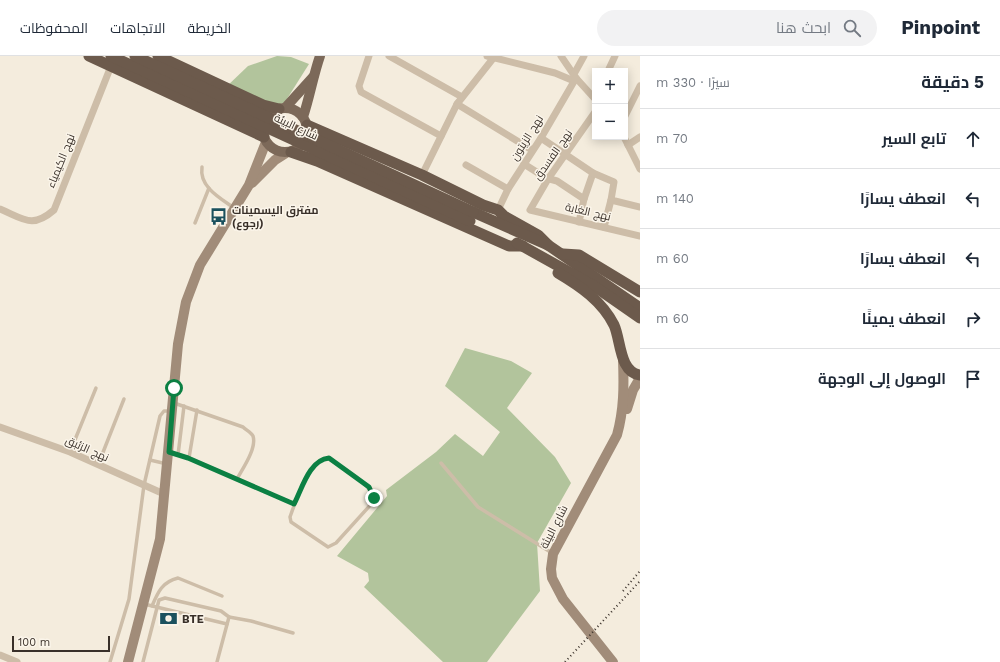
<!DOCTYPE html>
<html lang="ar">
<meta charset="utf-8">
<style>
:root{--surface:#fff;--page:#f2f2f3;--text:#1f2937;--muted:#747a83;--line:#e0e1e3}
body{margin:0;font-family:"Work Sans",Cairo,sans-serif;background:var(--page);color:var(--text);direction:rtl}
.controls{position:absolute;right:12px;top:12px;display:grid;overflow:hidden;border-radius:0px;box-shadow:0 2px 10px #0003}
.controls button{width:36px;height:36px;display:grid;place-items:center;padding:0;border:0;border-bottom:1px solid var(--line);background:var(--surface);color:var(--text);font:20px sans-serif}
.scale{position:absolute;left:12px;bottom:10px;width:98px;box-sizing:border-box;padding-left:4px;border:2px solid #393029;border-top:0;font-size:11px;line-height:14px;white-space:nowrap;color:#393029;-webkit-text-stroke:3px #fbf5ea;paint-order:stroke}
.stop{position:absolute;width:12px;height:12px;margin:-9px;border:3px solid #0b8043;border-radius:50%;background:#fff}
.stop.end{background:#0b8043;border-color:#fff;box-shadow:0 1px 4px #0008}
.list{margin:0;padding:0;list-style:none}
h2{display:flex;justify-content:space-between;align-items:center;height:52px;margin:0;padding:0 16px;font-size:17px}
h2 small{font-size:13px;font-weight:400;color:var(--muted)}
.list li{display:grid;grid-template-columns:26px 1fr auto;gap:12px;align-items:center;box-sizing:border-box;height:60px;padding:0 16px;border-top:1px solid var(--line)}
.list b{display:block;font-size:15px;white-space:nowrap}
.list em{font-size:13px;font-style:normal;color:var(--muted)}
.icon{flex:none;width:22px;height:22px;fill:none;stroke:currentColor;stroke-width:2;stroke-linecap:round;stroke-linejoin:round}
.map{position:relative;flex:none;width:640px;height:606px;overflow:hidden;direction:ltr}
header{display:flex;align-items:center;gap:24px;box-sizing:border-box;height:56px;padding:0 20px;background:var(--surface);border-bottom:1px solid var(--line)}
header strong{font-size:19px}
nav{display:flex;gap:22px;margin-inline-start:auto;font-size:14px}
.search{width:280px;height:36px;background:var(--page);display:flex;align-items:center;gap:10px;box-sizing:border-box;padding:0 14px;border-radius:22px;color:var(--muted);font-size:15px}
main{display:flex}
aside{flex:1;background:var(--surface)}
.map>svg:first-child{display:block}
</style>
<header>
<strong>Pinpoint</strong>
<div class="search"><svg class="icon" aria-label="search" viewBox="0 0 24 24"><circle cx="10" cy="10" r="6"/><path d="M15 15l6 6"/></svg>ابحث هنا</div>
<nav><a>الخريطة</a><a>الاتجاهات</a><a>المحفوظات</a></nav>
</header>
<main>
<aside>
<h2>5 دقيقة<small>سيرًا · 330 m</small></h2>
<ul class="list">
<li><svg class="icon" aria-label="ahead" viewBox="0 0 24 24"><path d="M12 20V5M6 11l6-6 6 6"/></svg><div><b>تابع السير</b></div><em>70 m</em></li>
<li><svg class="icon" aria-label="left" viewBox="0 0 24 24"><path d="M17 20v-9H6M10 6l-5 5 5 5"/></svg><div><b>انعطف يسارًا</b></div><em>140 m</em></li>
<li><svg class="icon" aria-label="left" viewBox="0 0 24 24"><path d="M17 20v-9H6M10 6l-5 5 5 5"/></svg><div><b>انعطف يسارًا</b></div><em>60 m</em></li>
<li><svg class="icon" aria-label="right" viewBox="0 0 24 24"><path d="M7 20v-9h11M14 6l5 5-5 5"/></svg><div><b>انعطف يمينًا</b></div><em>60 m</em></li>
<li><svg class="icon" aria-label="arrive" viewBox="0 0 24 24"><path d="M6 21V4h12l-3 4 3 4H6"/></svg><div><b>الوصول إلى الوجهة</b></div></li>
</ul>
</aside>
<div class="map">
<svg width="640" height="606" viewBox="0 0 640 606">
<rect width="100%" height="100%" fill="#f4ecdd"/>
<g fill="#b2c49c">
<path d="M277,0l14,1 18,7 -24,38 -10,5 -51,-18 24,-23z"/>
<path d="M465,292l46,13 21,12 -25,35 48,49 16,26 -34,60 3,48 -53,71h-44l-79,-75 5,-6 -1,-8 -31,-17 50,-60 -1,-6 50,-38 19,-18 28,22 17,-24 -55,-46z"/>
</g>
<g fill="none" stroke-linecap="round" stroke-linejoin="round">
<g stroke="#cdbda8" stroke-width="3.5">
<path d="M202,111c-3,20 18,31 32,41"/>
<path d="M195,167l14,-35"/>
<path d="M174,347l69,24c3,3 8,5 10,9 4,12 -10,32 -16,43"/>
<path d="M70,396l26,-64"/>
<path d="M170,397l19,5 105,46"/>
<path d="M178,399l6,-49"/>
<path d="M189,402l8,-48"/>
<path d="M323,403h6c12,8 46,26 45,42l-38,42 -8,4 -37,-25 -1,-5c6,-17 17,-50 33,-58z"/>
<path d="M150,404l17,4"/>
<path d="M441,407l37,44 74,46"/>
<path d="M98,409l26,-66"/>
<path d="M144,548l83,20"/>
<path d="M152,550c6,-14 10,-24 26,-28l44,18"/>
<path d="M229,561l22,4 42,12"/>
<path d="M110,606l19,-63 15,-114 16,-69 4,-5h7"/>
<path d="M143,606l16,-62 6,-2 56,13 8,6 -12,45"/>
</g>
<g stroke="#cdbda8" stroke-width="7">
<path d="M369,0l-10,30 2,6 80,44"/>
<path d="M389,0l73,41"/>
<path d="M487,0l68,17 19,8"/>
<path d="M561,0l15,22 19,21"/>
<path d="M608,15l7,-15"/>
<path d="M574,18l10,-18"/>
<path d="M457,48l75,46"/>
<path d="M595,56l-47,67 -18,31 110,26"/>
<path d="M625,60l15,-30"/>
<path d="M624,81l16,32"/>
<path d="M541,82l52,35 -9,26 -5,23"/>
<path d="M628,89l12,-8"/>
<path d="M524,108l22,14 11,3 27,18"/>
<path d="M466,109l42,24"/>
<path d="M593,117l21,9 -3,18 29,7"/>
<path d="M422,119l35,-71 38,-48"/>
<path d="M0,153c24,10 32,20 54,1l57,-144"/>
<path d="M498,154l10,-21 33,-51 35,-60"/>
<path d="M604,171l7,-27"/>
<path d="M0,371l70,25 94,42"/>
<path d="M0,599l17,7"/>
</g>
<g stroke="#a18c79" stroke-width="10">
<path d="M252,127l23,-23 11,-7"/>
<path d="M627,353l6,-19 7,-12"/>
<path d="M128,606l32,-123 18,-195 8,-42 14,-37 49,-80 17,-43"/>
<path d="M613,606l-50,-63 -11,-21 -1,-9 2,-15 64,-119c7,-25 7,-49 6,-75"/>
</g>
<g stroke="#7c6959" stroke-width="10">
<circle cx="285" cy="74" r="22"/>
<path d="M285,52l28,-31"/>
<path d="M303,61c7,-21 10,-41 17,-61"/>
</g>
<g stroke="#6c5a4c" stroke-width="11">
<path d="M89,0l175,81"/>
<path d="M158,0l105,49 16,4"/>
<path d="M307,69l115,50 61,30 15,5 6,6 34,19 10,10"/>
<path d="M291,96l26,9 192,85h14"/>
<path d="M473,156l75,33 92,63"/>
<path d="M517,187l77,43 46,32"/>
<path d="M563,198l16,1 61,37"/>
<path d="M558,217c22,13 44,28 56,52 7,15 5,47 26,50"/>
</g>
<g stroke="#393029" stroke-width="2" stroke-dasharray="1 3" stroke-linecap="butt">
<path d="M623,535l17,-20"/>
<path d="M565,606l75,-81"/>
</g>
<g stroke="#6c5a4c" stroke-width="11">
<path d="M111,0l359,165"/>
<path d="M135,0l338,156"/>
</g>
</g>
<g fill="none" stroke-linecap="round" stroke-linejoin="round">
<path stroke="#0b8043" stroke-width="5" d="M174,332l-5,64 19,6 106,46c8,-15 15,-44 35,-46l40,29 5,11"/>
</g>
<defs>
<symbol id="bus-bare" viewBox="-9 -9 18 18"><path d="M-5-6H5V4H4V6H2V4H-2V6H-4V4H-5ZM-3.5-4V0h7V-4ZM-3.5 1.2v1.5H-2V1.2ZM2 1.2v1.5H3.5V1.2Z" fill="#1b515e" stroke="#fbf5ea" stroke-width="2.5" paint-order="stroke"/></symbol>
<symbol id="bank-bare" viewBox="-9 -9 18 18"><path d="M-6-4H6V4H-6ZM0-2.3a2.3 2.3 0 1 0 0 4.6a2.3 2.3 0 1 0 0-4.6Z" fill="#1b515e" stroke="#fbf5ea" stroke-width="2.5" paint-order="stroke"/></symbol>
</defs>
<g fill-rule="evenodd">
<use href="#bus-bare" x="206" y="148" width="25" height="25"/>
<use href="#bank-bare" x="156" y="550" width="25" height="25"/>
</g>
<g text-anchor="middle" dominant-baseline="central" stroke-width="3" stroke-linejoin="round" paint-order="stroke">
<g font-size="11" fill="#393029" stroke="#fbf5ea">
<text transform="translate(296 71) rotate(25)">شارع البيئة</text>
<text transform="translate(527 82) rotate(-58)">نهج الزيتون</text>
<text transform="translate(553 99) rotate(-55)">نهج الفسدق</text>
<text transform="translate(61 105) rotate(-68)">نهج الكيمياء</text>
<text transform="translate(588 156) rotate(13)">نهج الغابة</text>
<text transform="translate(87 393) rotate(24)">نهج الزئبق</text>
<text transform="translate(554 471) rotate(-63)">شارع البيئة</text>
</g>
<g font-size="11" font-weight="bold" fill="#393029" stroke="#fbf5ea" text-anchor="start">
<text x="232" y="154">مفترق اليسمينات<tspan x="232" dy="13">(رجوع)</tspan></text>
<text x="182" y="563">BTE</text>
</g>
</g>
</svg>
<div class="controls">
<button>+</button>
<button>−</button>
</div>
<div class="scale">100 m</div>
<div class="stop" style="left:174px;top:332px"></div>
<div class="stop end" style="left:374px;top:442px"></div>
</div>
</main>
